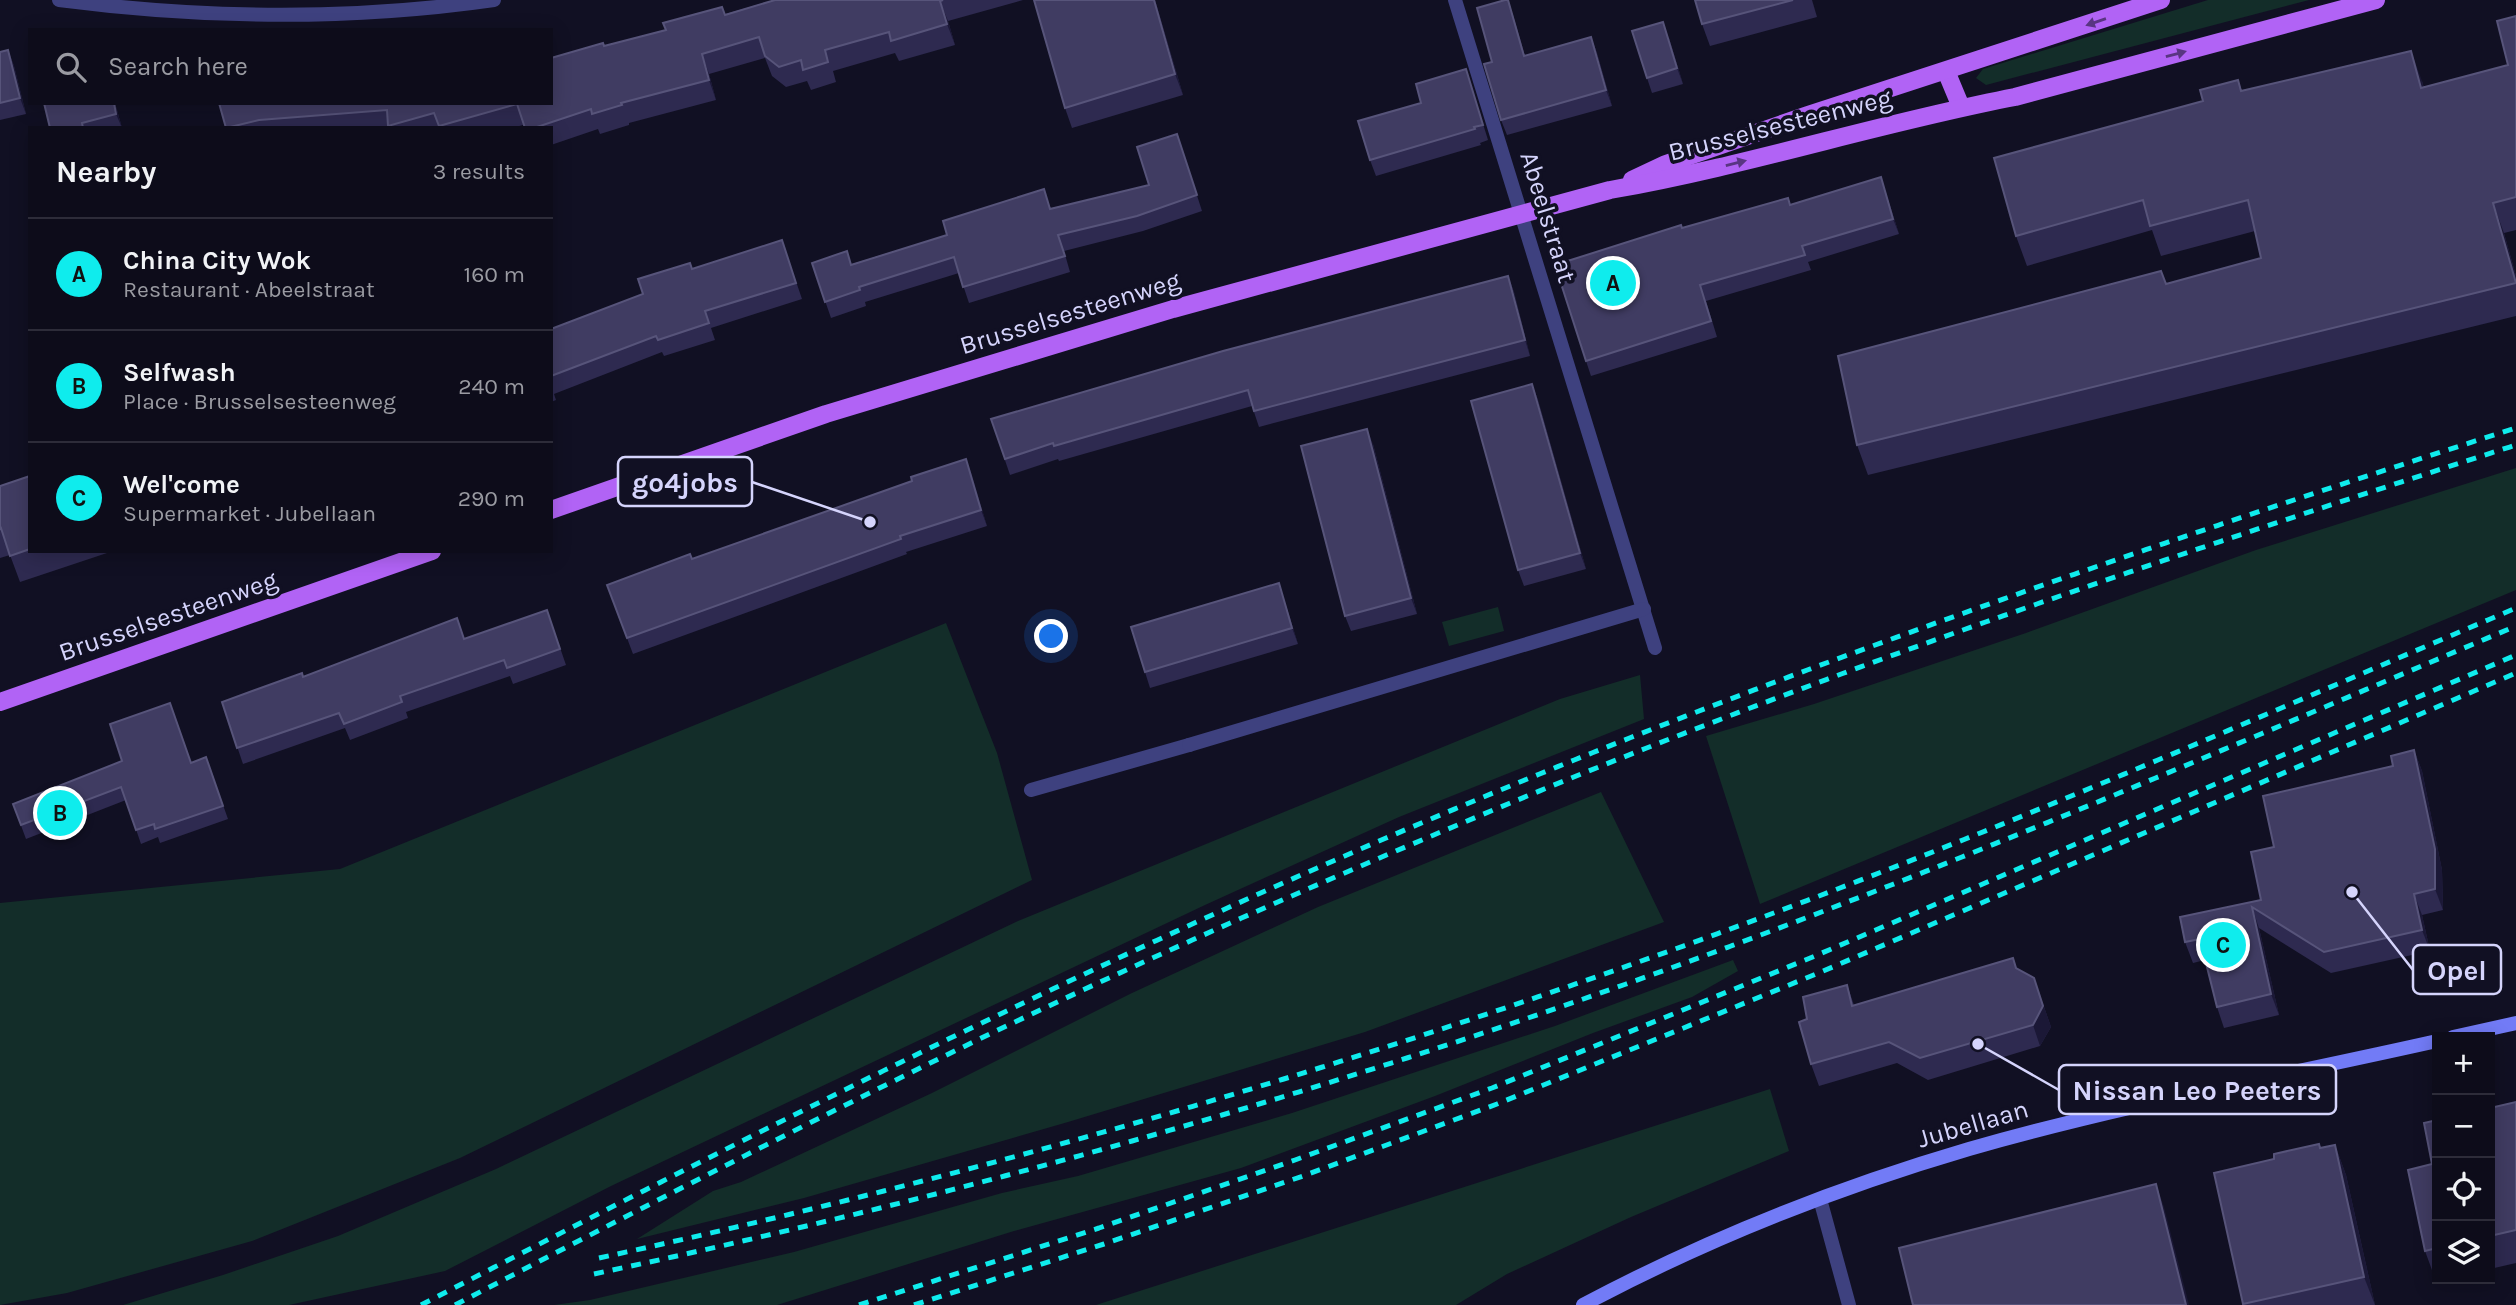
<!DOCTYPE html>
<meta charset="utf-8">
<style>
:root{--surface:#0d0c1a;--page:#1b1a27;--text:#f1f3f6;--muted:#9a9ba2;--line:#2d2c39;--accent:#0feced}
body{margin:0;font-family:Karla,sans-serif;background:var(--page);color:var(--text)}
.controls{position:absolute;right:21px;bottom:21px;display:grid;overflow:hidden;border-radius:0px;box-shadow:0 4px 18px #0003}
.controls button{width:63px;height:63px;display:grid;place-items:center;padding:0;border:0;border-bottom:2px solid var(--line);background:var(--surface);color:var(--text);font:35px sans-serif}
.you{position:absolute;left:1052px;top:637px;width:24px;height:24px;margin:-18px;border:5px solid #fff;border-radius:50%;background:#1a73e8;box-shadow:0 0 0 10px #1a73e833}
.badge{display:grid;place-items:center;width:46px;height:46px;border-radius:50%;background:var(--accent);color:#111;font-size:23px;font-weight:700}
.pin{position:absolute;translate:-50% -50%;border:4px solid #fff;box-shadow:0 2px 7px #0006}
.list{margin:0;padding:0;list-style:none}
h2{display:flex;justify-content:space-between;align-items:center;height:91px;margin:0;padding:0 28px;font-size:30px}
h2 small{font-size:23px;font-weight:400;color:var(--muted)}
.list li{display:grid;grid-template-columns:46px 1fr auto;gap:21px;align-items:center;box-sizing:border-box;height:112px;padding:0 28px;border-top:2px solid var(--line)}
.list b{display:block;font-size:26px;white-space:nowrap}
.list p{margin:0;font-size:23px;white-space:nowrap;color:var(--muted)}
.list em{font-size:23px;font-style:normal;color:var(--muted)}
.icon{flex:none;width:38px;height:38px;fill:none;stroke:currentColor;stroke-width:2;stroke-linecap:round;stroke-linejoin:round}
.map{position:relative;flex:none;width:2516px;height:1305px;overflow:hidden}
.search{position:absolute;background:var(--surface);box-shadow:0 4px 18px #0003;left:28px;top:28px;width:525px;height:77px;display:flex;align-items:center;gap:18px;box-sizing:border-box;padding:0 24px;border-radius:0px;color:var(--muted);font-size:26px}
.panel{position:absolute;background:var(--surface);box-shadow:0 4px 18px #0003;left:28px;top:126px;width:525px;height:427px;border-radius:0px}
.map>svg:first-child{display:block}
</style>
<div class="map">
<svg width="2516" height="1305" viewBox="0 0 2516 1305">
<rect width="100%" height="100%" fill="#111023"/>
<g fill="#132d29">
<path d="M2208,0h101l-323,85 -10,-7 7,-9z"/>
<path d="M2516,468v122l-756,314 -54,-168 108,-32 212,-71 230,-83z"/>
<path d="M1498,607l6,24 -55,15 -7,-24z"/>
<path d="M946,623l51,130 35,127 -572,278 -208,83 -185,52 -67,12v-402l340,-34z"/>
<path d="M1640,675l4,44 -245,98 -194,88 -594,281 -166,85 -156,34h-166l100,-30 115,-39 158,-67 522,-248 542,-222z"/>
<path d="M1601,792l63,130 -299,110 -297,90 -264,76 -167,41 76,-48 28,-9 191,-89 200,-100 186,-86z"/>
<path d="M1733,960l5,11 -46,26 -99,36 -158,63 -194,72 -227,63 -237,74h-223l36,-5 204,-48 208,-59 76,-17 214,-63 263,-87z"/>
<path d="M1770,1089l19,62 -158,66 -124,57 -51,31h-360z"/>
</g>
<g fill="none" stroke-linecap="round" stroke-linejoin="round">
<path stroke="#3e417f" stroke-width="14" d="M1031,790l158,-45"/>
<g stroke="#3e417f" stroke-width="14">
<path d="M1455,0l200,648"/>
<path d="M1189,745l455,-136"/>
<path d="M1820,1199l29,106"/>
</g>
<path stroke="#3e417f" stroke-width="14" d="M59,0c146,19 288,21 435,0"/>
<g stroke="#727bf6" stroke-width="14">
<path d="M2453,1037l63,-14"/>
<path d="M1583,1305c122,-65 253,-117 386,-156 154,-44 312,-73 468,-108"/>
</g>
<g stroke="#b163f5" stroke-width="18">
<path d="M1946,71l15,36"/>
<path d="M1632,180l34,-16 142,-49 353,-115"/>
<path d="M551,510l275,-96 347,-105 437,-119c137,-24 269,-67 405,-93l361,-97"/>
<path d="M0,702l432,-151"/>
</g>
<g stroke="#0feced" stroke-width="5" stroke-dasharray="10 9" stroke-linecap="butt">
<path d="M599,1258c415,-90 823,-212 1220,-362 235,-89 466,-190 697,-288"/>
<path d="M594,1274c386,-82 767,-191 1137,-328 265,-98 525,-210 785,-320"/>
<path d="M421,1305c308,-159 617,-316 935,-454 378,-164 768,-298 1160,-423"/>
<path d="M455,1305c179,-93 359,-186 541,-274 159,-76 320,-147 483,-215 339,-142 687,-259 1037,-371"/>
<path d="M859,1305l240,-77 196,-68 197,-72 323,-132 701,-301"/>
<path d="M914,1305l190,-61 199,-68 194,-72 324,-132 695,-299"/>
</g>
</g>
<g fill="#2e2a50">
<path d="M775,0h248l-75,21 7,24 -56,16 -4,-8 -62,18 3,11 -25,8 -4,-9 -21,6 -14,-11 -7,-18 -56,16 7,26 -87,23v2l-29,9 -2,-5 -47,16v-17h-26l-2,-3 -11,3h-286l-7,-25h332l53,-57 121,-32z"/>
<path d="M1155,0l28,95 -111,33 -7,-20z"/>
<path d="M1695,0h117l5,17 -107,29 -8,-22z"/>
<path d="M1513,15l12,41 66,-19 6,16 15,53 -105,29 -6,-15 -9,-58z"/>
<path d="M2516,16v214l-12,3 12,43v40l-648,159 -11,-30 309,-161 95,-26 -6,-27 -94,25 -9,-26 -125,36 -11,-30 187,-135 35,-21 4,11 180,-10 2,7 84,-23z"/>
<path d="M1669,38l14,46 -31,9 -5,-15z"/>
<path d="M8,50l6,16 12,48 -26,6v-68z"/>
<path d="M1471,85l17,55 -8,3 1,2 -105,31 -6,-16 51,-57z"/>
<path d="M115,103l7,25h-72z"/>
<path d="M1182,149l20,62 -59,20 -79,20 6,21 -101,31 -10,-30 -94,29 1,4 -35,12 -19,-55 40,1 95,-29 202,-50z"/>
<path d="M1881,177l18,57 -91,28 3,8 -105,31 11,36 -126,39 -5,-15 96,-133 109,-23z"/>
<path d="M782,240l20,59 -91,29 4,12 -51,16 -2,-4 -108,42 2,6 -5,2v-73l92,-35 49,-25z"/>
<path d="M1508,276l6,16 16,64 -271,71 -7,-21 -193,55 -1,-2 -48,16 -19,-56z"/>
<path d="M1532,384l6,16 48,169 -62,17 -6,-16z"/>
<path d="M1373,444l44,170 -66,17 -6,-15z"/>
<path d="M966,459l21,67 -81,26 1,2 -274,100 -26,-69 85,-26 220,-78z"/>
<path d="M30,476v75h83l-93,31 -10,-27 -10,3v-72z"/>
<path d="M1284,599l14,45 -148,44 -5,-16z"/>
<path d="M547,610l19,55 -53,19 -3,-8 -104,36 2,6 -58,22 -5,-12 -102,36 -21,-62 81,-25 162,-38z"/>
<path d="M2414,750l8,21 20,99 1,40 -21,5 8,36 -99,22 -72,-45 20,87 -55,13 -7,-21 -12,-47 -12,3 -8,-21 76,-42 13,-53 119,-81z"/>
<path d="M206,757l22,62 -68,24 -2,-6 -17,7 -15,-44 -100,39 -13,-35 178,-41z"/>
<path d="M2013,958l4,11 17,9 17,49 -11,19 -112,34 -31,-17 -78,23 -8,-22 36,-79 7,20z"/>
<path d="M2516,1102v161l-26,6v-161z"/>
<path d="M2437,1120v159h9l-10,2 -11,-30 7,-87z"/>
<path d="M2335,1145l11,30 29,130h-132l-29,-132z"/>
</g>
<g fill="#1b1836">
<path d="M1154,0h1l28,95 -8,-21z"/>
<path d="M1508,0l5,15 16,57 -5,-16z"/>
<path d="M940,1l8,20 7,24 -8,-21z"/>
<path d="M1663,22l6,16 14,46 -6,-16z"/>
<path d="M1591,37l6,16 15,53 -6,-16z"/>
<path d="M8,50l6,16 12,48 -6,-16z"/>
<path d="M2411,51l11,30 10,37 -11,-30z"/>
<path d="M702,54l7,20 7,26 -7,-20z"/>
<path d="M114,103h1l7,25 -6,-14z"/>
<path d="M1881,177l5,16 13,41 -6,-15z"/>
<path d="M2493,203l11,30 12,43v8z"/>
<path d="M1508,276l6,16 16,64 -5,-16z"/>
<path d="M1532,384l6,16 48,169 -6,-16z"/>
<path d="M1367,429l6,15 44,170 -6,-16z"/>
<path d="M966,459l6,16 15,51 -6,-16z"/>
<path d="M1279,583l5,16 14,45 -6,-16z"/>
<path d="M2414,750l8,21 20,99 1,40 -8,-21z"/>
<path d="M2414,894l8,21 8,36 -8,-21z"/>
<path d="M2252,907l7,21 20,87 -8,-21z"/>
<path d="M2034,978l17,49 -11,19 -7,-21z"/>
<path d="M2335,1145l11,30 29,130 -11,-28z"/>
<path d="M2156,1184l8,23 25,98h-3z"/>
</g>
<g fill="#403c62" stroke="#57547a" stroke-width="2">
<path d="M775,0h168l-3,1 7,23 -56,17 -2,-9 -64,18 3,12 -25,8 -2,-10 -22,7 -14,-11 -6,-19 -57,17 7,26 -88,23 1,2 -30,9 -1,-5 -57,19h-9l-8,-24 -78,22 -5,-13 -46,13 -1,-16 -128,10 -33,8 -7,-25h332v-45l52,-15 1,3 62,-16 -3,-7 59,-16 3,8z"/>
<path d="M1034,0h120l21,74 -110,34z"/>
<path d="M1505,0h3l16,56 67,-19 15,53 -105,30 -17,-56 8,-2 -15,-54z"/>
<path d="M1695,0h98l-91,24z"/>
<path d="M2516,16v181l-23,6 23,80 -659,162 -19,-89 323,-85 5,13 95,-26 -13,-58 -98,26 -7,-26 -127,36 -22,-78 209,-57 -3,-11 38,-10 3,11 170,-40 10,37 87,-23 -11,-44z"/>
<path d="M1663,22l14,46 -30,10 -15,-47z"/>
<path d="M8,50l12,48 -20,5v-51z"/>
<path d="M1466,69l17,56 -9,2 1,2 -105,31 -12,-39 63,-18 -5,-19z"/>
<path d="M44,103h70l2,11 -34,9 1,5h-33z"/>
<path d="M1177,134l20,61 -60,21 -79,19 7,21 -102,31 -9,-30 -95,30 1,3 -35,12 -13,-39 35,-12 4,14 96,-30 -4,-14 101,-32 6,20 99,-24 -12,-38z"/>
<path d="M1881,177l12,42 -91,27 3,9 -105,30 11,36 -125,40 -31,-96 126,-40 1,3 106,-30 2,7z"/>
<path d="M782,240l14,43 -91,28 4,12 -51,17 -2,-4 -105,40v-47l92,-35 -5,-15 52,-16 2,6z"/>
<path d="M1508,276l17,64 -271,71 -6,-21 -194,56 -1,-3 -48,16 -14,-40 232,-68z"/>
<path d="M1532,384l48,169 -62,17 -47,-169z"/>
<path d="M1367,429l44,169 -66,18 -44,-170z"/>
<path d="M966,459l15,51 -81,26 1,3 -274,99 -20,-53 83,-31 2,5 220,-78 -1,-4z"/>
<path d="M30,476v73l-20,7 -9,-28 -1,1v-43z"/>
<path d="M1279,583l13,45 -147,44 -14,-45z"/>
<path d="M547,610l13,39 -53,19 -3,-8 -104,36 2,6 -58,22 -5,-11 -102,35 -15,-46 80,-29 1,4 154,-59 7,21z"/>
<path d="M170,703l21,60 15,-6 17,49 -68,23 -1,-5 -18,6 -15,-43 -100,38 -8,-21 109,-43 -12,-37z"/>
<path d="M2414,750l21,99v40l-21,5 8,36 -98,22 -72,-45 19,87 -54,13 -17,-68 -15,3 -5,-25 81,-17 -10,-48 23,-5 -11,-51 130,-30 -2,-10z"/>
<path d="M2013,958l3,10 18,10 9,28 -10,19 -113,33 -31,-16 -78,22 -12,-42 8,-3 -4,-22 44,-12 5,21z"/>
<path d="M2516,1102v128l-26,6v-128z"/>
<path d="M2437,1120v128l-12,3 -17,-81 24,-6 -8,-41z"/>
<path d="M2319,1144l1,4 15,-3 29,132 -121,27 -29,-131 60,-14v-5z"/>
<path d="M2156,1184l30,121h-273l-14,-57z"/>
</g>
<defs><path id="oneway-solid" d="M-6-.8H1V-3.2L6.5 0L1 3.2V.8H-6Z" transform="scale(1.75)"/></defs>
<g fill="#593582">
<use href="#oneway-solid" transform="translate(2096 22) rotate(161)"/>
<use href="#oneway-solid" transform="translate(2176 54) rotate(-15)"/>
<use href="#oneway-solid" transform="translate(1736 163) rotate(-14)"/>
</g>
<g text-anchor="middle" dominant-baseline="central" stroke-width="7" stroke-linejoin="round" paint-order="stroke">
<g font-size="26" fill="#d5d4fc" stroke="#111023">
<text transform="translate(1780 125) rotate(-14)">Brusselsesteenweg</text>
<text transform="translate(1548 217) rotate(73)">Abeelstraat</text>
<text transform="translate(1070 313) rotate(-17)">Brusselsesteenweg</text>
<text transform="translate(168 616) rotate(-19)">Brusselsesteenweg</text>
<text transform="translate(1973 1124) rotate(-16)">Jubellaan</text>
</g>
</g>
<path fill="none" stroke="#d5d4fc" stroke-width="2.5" d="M870 522L752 482M2352 892L2413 970M1978 1044L2059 1090"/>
<g fill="#d5d4fc" stroke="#111023" stroke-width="2.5">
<circle cx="870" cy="522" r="7"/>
<circle cx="2352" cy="892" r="7"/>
<circle cx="1978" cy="1044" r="7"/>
</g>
<g fill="#111023" stroke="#d5d4fc" stroke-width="2.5">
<rect x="618" y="457" width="134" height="49" rx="7"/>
<rect x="2413" y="945" width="88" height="49" rx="7"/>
<rect x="2059" y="1065" width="277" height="49" rx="7"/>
</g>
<g font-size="28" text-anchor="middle" font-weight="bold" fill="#d5d4fc">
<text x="685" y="492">go4jobs</text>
<text x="2457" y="980">Opel</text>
<text x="2197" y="1100">Nissan Leo Peeters</text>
</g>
</svg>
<div class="controls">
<button>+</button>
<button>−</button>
<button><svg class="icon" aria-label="locate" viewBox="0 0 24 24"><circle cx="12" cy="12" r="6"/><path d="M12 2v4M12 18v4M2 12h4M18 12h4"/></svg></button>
<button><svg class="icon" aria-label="layers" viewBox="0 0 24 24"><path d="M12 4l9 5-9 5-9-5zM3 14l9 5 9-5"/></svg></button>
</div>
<div class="you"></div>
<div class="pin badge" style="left:1613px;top:283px">A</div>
<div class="pin badge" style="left:60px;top:813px">B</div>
<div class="pin badge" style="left:2223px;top:945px">C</div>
<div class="search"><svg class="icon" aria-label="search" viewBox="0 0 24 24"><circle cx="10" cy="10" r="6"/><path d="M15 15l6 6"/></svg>Search here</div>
<section class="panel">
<h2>Nearby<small>3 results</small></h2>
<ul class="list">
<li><span class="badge">A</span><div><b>China City Wok</b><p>Restaurant · Abeelstraat</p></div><em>160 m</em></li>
<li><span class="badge">B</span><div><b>Selfwash</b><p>Place · Brusselsesteenweg</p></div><em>240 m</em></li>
<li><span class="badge">C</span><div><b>Wel'come</b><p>Supermarket · Jubellaan</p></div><em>290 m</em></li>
</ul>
</section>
</div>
